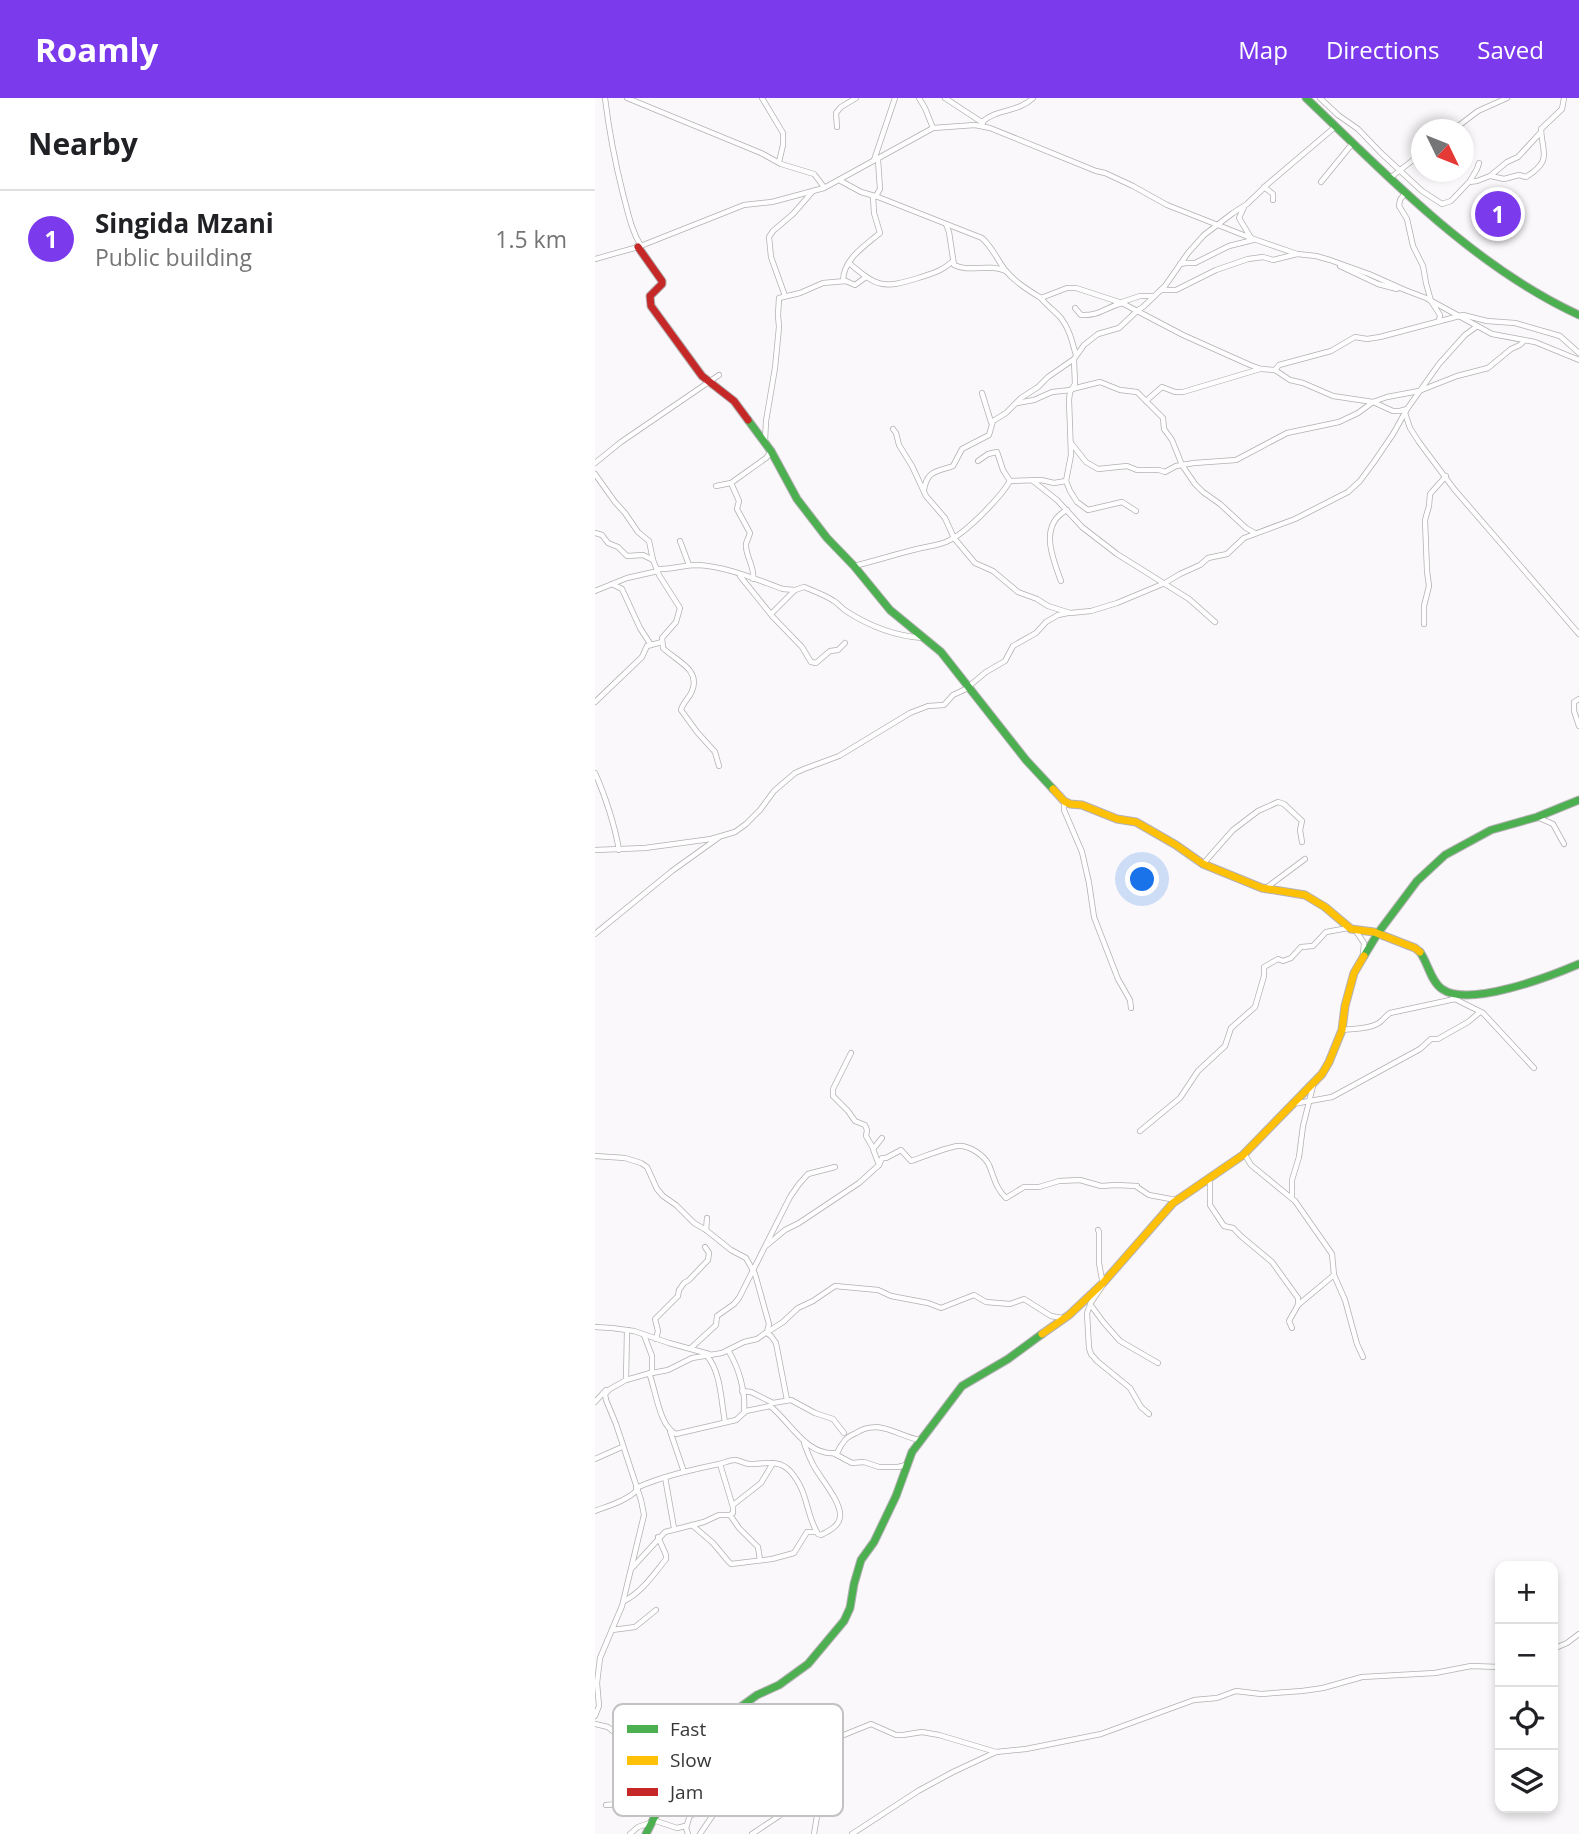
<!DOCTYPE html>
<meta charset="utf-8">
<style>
:root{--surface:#fff;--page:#f6f6f6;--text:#202124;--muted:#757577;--line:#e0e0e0;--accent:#7c3aed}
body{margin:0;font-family:"Open Sans",sans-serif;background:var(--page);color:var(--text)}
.controls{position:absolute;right:21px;bottom:21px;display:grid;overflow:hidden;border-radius:14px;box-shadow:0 4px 10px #0003}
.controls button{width:63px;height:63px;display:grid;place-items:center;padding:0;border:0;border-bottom:2px solid var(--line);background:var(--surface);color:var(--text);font:35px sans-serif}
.compass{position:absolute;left:816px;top:21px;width:63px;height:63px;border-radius:50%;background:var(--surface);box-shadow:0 4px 10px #0003;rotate:133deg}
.you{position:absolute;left:548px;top:782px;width:24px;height:24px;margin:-18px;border:5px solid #fff;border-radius:50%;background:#1a73e8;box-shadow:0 0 0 10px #1a73e833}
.badge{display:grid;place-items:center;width:46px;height:46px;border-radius:50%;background:var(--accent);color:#fff;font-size:23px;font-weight:700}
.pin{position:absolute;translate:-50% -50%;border:4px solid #fff;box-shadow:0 2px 7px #0006}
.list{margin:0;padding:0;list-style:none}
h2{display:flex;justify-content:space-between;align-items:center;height:91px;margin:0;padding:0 28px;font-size:30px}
h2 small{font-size:23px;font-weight:400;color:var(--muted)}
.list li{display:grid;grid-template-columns:46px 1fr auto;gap:21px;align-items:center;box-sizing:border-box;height:98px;padding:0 28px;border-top:2px solid var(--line)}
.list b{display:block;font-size:26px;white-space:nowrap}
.list p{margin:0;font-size:23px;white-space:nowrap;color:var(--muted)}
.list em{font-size:23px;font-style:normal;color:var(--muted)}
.icon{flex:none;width:38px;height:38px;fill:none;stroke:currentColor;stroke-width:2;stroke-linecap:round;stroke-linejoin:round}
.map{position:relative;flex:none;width:984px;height:1736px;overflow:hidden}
header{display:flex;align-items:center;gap:42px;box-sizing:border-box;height:98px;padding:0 35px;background:var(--accent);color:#fff}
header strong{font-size:33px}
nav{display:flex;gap:38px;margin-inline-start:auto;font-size:24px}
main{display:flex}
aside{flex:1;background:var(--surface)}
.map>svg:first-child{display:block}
</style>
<header>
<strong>Roamly</strong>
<nav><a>Map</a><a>Directions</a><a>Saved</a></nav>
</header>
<main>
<aside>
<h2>Nearby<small></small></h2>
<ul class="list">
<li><span class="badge">1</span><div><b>Singida Mzani</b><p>Public building</p></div><em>1.5 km</em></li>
</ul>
</aside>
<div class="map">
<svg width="984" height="1736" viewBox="0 0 984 1736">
<rect width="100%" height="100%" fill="#fbf8fb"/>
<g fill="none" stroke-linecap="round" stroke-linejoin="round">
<defs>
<g id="street">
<path d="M10,0c4,33 10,64 18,96 5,18 8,36 18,52"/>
<path d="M32,0l134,55 20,11 33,10 10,13"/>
<path d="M167,0l21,35v12l-4,17"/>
<path d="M324,0l6,10 8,20"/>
<path d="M350,0l38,25"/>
<path d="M725,0l18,17 20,14 23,24 41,38 20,13 9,-3 18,-19 8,-1 13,-5 17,-14 11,-5 23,-25"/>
<path d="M387,24c16,-14 35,-9 51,-24"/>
<path d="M242,29l-1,-14 5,-6 15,-9"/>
<path d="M858,32l25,-19 29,-13"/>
<path d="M279,62l21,-62"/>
<path d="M896,78l13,3 15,-4 7,2c27,-17 16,-24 15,-48l21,-20 2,-11"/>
<path d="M795,80l32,-25"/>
<path d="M244,82l22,12 17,5 104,41c10,9 15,21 23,32 10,12 23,20 36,28l26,-10h9l46,15 61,32 67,30 11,4 14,1 15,10 13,3 30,13 40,6 20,9h7l7,-2"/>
<path d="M875,83l7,-12 2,-6"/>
<path d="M726,84l31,-38"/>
<path d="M669,89l9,7v6"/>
<path d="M810,95l-5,7 -1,6 8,13 6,27 10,20 3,17 5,18 9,14 -1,6"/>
<path d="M281,98l4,-7 -2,-29"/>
<path d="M649,109l-5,11 12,20"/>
<path d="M351,126l3,8 5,33c17,8 33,-2 52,6"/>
<path d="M0,161l43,-12 106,-42 28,-3 52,-14 109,-60 42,-3 15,3 106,43 9,2 28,13 34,19 84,33 46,16 19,2 14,4 39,14 36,16 21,8 66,36 43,8 44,18"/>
<path d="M254,165c28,24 34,26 69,15 15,-5 22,-6 34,-16"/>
<path d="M585,166l6,-1h9l34,-17 24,-6"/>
<path d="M745,168l38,18 19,5"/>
<path d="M248,183c0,-22 23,-36 37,-48l-6,-20 -1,-16"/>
<path d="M566,192h15l40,-20 32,-11 15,-2 10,3 24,-6"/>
<path d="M190,198l-14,-39 -2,-20 4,-6 20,-17 20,-23"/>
<path d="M446,200c6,8 14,13 20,20 9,12 11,24 15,37"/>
<path d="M527,204l18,-6h14"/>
<path d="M480,210l6,7c19,1 23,-7 41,-12"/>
<path d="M479,262l1,24 -5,8 -1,8 2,55 -5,26 4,10 7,11 11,8 34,-8 14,9"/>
<path d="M680,272l4,-5 52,-14 24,-14 12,2 13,-2 83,-22 24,6 28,2 45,13 19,17"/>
<path d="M477,291l28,-7 20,8 17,2 26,26 1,11 8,11 10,25 12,-2 42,-3 51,-27 52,-11 19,-9 15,-11 14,-5 32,-6 38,-15 31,-8 23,-19 9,-4 4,-4"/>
<path d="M387,295l9,29"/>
<path d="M551,303l16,-14 13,5h8l77,-23"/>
<path d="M422,305l17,-3 18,-8 19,-2"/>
<path d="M810,315l5,15 9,14 35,47 125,145"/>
<path d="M298,331l3,4 3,12 13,21 14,30 19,22 9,20 21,25 18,8 25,21 19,7 11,7 22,7 21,-2 26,-8 48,-20 15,-9 20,-9 8,-7 19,-4 17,-16 51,-19 53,-27 12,-11 14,-19 19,-28 14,-25 32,-45 26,-29 11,-8"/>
<path d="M170,343l1,-20 9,-53 4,-41 -1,-12 1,-17 21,-5 23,-10 23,-2 9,4 11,-8"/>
<path d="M476,345l15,19 12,7 29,-3 10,4h22l6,2 11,-6 6,-1 13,19 8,8 17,12 26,24 9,5"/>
<path d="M383,363l10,-7 9,-2 6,18 7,11"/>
<path d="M0,365l26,-21 98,-67"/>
<path d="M0,376l20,28 10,11 13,19 11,9 4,19 6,15 21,33 -4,14 -14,16 1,10c13,13 38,21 29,43 -3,8 -9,11 -11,19l16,22 18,20 4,14"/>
<path d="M415,383l31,-1 13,3 12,-2"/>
<path d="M438,383l24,19 25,27 35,27 72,45 26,23"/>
<path d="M136,385l8,18 -2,8 13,24c-1,4 -3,7 -4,11 -1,12 9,22 7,35"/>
<path d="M121,388l15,-3 35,-25 5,-6"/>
<path d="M329,392c3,-20 13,-18 29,-24l9,-17 27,-14 4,-14 13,-8 15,-15 17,-11 10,-10 26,-18 10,-14 14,-11 21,-6 19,-18 5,-3 22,-21 23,-33 16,-18 29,-22 14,-9 22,-21 66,-56"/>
<path d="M0,435l7,2 6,8 10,4 9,9 16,-1 10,5"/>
<path d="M85,443l9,24"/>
<path d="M259,468c21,-5 42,-12 63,-17 10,-3 21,-3 31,-8 18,-8 52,-43 62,-60"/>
<path d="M63,471c13,1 25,-4 38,-4 30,1 59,14 87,24l12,1 9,-3c10,4 21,8 30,14 5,3 7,7 12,10 23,15 50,25 77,27"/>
<path d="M145,478l33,41 29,30 9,15 5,1 14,-12 8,-1 7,-7"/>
<path d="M466,483c-8,-22 -23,-56 6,-71"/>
<path d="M17,486l10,5 18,39 11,17"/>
<path d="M0,493l32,-13 31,-7"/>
<path d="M176,516l23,-23"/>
<path d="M829,526v-18l5,-20 -2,-15 -2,-51 4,-14 1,-12 16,-18"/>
<path d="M373,589l18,-15 19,-11 8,-15 23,-13 10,-11 12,-7 10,-2"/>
<path d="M984,601l-5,3v9l5,15"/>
<path d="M0,604l47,-45 5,-11 15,-4"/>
<path d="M0,675c10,22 20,53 24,77"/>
<path d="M469,704v8l18,42 7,31 5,34 24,62 12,21 1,8"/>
<path d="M942,719l16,7 11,20"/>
<path d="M0,752l50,-2 66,-9 24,-7 11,-8 14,-14 14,-19 21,-18 9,-4 35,-13 71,-43 18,-7 16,-1 9,-10 15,-7"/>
<path d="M608,766l30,-34 25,-19 20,-9 6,2 18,17 -2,9 2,12"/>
<path d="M671,790l39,-29"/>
<path d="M761,833l8,12 -1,12"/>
<path d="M0,836l77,-63 46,-33"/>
<path d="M858,900l30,15 51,55"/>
<path d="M747,932c12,-2 23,0 35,-6 5,-2 8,-8 13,-11l65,-14"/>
<path d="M256,955l-18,36v7l15,15 7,10 10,4 2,5 -1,6 7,12"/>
<path d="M698,1006l39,-7 88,-48 11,-10h7l30,-17 12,-10"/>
<path d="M545,1033l40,-33 18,-27 27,-25 6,-18 24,-21 9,-31v-9l14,-8 5,2 8,-3 10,-11 12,-1 13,-14 22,-4"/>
<path d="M648,1057h2l6,10 44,36 37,53 2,21 11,25 12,44 6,13"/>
<path d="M0,1058l30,2 16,5 6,4 10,22 6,7 13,9 18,18 12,7 25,20 15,8 9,16 14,50 -2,8 -10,7 -13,3 -22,11 -30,5 -24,12 -21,4 -21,6 -16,9 -5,5 1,6 10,24 25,76 3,15 -22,91 -22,52 -3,25 2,23 -4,10"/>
<path d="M284,1067l3,-7h4l15,-8 10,11c12,-4 36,-14 47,-15 11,-1 26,9 31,19 5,12 7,24 17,33l18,-11h15l20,-6 21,-1 21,6 15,-1 21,1"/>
<path d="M613,1081l2,4v22l14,21 9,2 9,9 30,25 26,36v7"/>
<path d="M542,1089l12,8 27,5"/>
<path d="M697,1099v-17l7,-23 4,-31 10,-40"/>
<path d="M111,1132l1,-12"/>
<path d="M503,1132l1,2v31l4,22 -13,19 14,19 16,18 38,22"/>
<path d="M172,1147l18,-15 14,-7 60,-40 20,-18 -6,-16 9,-11"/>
<path d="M495,1207l-3,8 2,35 2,6 6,7 33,27 11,19 8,7"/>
<path d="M0,1229l17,1 22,3 35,12 40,11"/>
<path d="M697,1230l-3,-7 9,-16 36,-30"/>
<path d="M174,1233l14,-9 15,-14 15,-7 22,-15 43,4 13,6 37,7 13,5 33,-13 12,7 24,2 14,-5 27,17 11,2"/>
<path d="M172,1235l4,3 5,7 11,57"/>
<path d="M49,1237l8,21v17"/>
<path d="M61,1241l2,-8 -3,-12 23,-23 1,-6 5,-7 5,-3 19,-20 1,-7 -4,-6"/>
<path d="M96,1250l25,-23 1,-9 17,-12 5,-6 51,-101 9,-13 9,-10 27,-7"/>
<path d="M133,1252c11,18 18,42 16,63"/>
<path d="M112,1258c14,16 14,45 18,66"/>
<path d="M54,1275c7,17 10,53 27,61l60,-14 10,-9 24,-5c19,14 36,51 67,47 2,-3 3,-7 6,-10 2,-4 8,-8 13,-10 23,-15 41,3 64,7"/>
<path d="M31,1282l1,-50"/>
<path d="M147,1293l9,1 22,11 18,-3 24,13 18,6 11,14"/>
<path d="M0,1304l11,-12"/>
<path d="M75,1333l14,41"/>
<path d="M240,1356l17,9 12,-1 15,5h19l8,-2"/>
<path d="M0,1361l27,-12"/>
<path d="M125,1366l13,43"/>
<path d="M70,1379l9,51"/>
<path d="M41,1390c27,-12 55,-18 83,-24 5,-1 11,-4 16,-4 5,0 9,4 15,4 15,0 29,-5 40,7 19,21 15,42 28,63l3,1c8,-4 18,-9 19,-18 2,-14 -18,-37 -25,-49 -5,-8 -8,-17 -11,-25"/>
<path d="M0,1413c13,-5 33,-11 42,-21"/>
<path d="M135,1417l9,13 19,19 2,13"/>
<path d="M97,1427l21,18 15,18 3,3 41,-5 22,-6 13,-21h8"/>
<path d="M37,1470l33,-36 39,-10 15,-7h11l3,-2v-8l28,-22 12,-20"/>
<path d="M29,1503c18,-9 30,-27 42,-42v-4l-8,-18"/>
<path d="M17,1532l23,-3 21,-17"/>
<path d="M958,1551l14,-6 12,-9"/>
<path d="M0,1626l13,3 13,11 15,3 19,9 28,20"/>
<path d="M103,1647c17,15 32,37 56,25"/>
<path d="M216,1647l7,15 5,17 -6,16 1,17 -4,24"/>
<path d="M11,1707c29,-1 50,-18 75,-31"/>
<path d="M58,1722l24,8 8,-2"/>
<path d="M35,1736l8,-7 12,-4"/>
<path d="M93,1736l-2,-6 4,-13 25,-5 16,-11 18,-19 32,-44 12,-10c9,3 10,13 17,19l14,-2 47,-19 25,11h7l19,-3 17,3 57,17"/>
<path d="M105,1736l17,-25"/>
<path d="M157,1736l27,-18 8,-10 5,-1 30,-26"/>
<path d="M257,1736l66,-43 35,-19 43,-20 30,-3 75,-15 93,-34 23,-2 19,-7 25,3 41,-3 21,-3 39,-11 73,-4 36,-7 29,1"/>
</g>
<g id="fast">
<path d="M711,0c84,80 167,168 273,217"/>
<path d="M153,322l23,31 26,48 30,39 27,28 36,44 51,42 85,108 27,29"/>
<path d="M825,854c8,11 11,30 22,37 27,19 109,-13 137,-25"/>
<path d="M769,858l14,-23 39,-52 28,-26 46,-25 46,-13 42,-17"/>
<path d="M51,1736l11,-22 20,-24 11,-28 23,-29 13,-12 33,-24 22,-10 29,-21 36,-43 6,-13 4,-24 7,-24 13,-18 22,-46 16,-44 50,-66 46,-27 34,-25"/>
</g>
<g id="slow">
<path d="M458,691l11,12 6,3 12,1 35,14 19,3 40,23 27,19 59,24 43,7 20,12 26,22 23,3 41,16 5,4"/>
<path d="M447,1236l27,-19 34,-32 70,-80 70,-48 79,-81 7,-12 13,-32 3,-24 9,-33 10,-17"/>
</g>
<path id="jam" d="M43,149l24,34v3l-12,12 1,10 51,70 32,25 14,19"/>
</defs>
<use href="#street" stroke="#b3b0b3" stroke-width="6"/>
<use href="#fast" stroke="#b3b0b3" stroke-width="9"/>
<use href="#slow" stroke="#b3b0b3" stroke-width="9"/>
<use href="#jam" stroke="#b3b0b3" stroke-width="9"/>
<use href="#street" stroke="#fefefe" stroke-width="4.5"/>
<use href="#fast" stroke="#4caf50" stroke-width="7"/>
<use href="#slow" stroke="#ffc107" stroke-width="7"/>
<use href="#jam" stroke="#c62828" stroke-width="7"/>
</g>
<rect x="18" y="1606" width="230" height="112" rx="10" fill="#fff" stroke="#c3c3c3" stroke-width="2"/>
<rect x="32" y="1627" width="31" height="8" fill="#4caf50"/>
<rect x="32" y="1658" width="31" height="9" fill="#ffc107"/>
<rect x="32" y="1690" width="31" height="8" fill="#c62828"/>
<g font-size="19" fill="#383638">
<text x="75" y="1638">Fast</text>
<text x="75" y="1669">Slow</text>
<text x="75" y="1701">Jam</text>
</g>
</svg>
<div class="controls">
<button>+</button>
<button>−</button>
<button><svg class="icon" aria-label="locate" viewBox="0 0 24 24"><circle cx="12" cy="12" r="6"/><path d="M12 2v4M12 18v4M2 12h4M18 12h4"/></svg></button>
<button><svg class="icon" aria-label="layers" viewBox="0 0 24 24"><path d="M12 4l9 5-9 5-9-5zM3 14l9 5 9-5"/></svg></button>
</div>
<svg class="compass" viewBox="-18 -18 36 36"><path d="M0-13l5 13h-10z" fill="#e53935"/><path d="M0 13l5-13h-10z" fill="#757577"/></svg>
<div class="you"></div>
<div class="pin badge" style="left:903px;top:116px">1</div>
</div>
</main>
